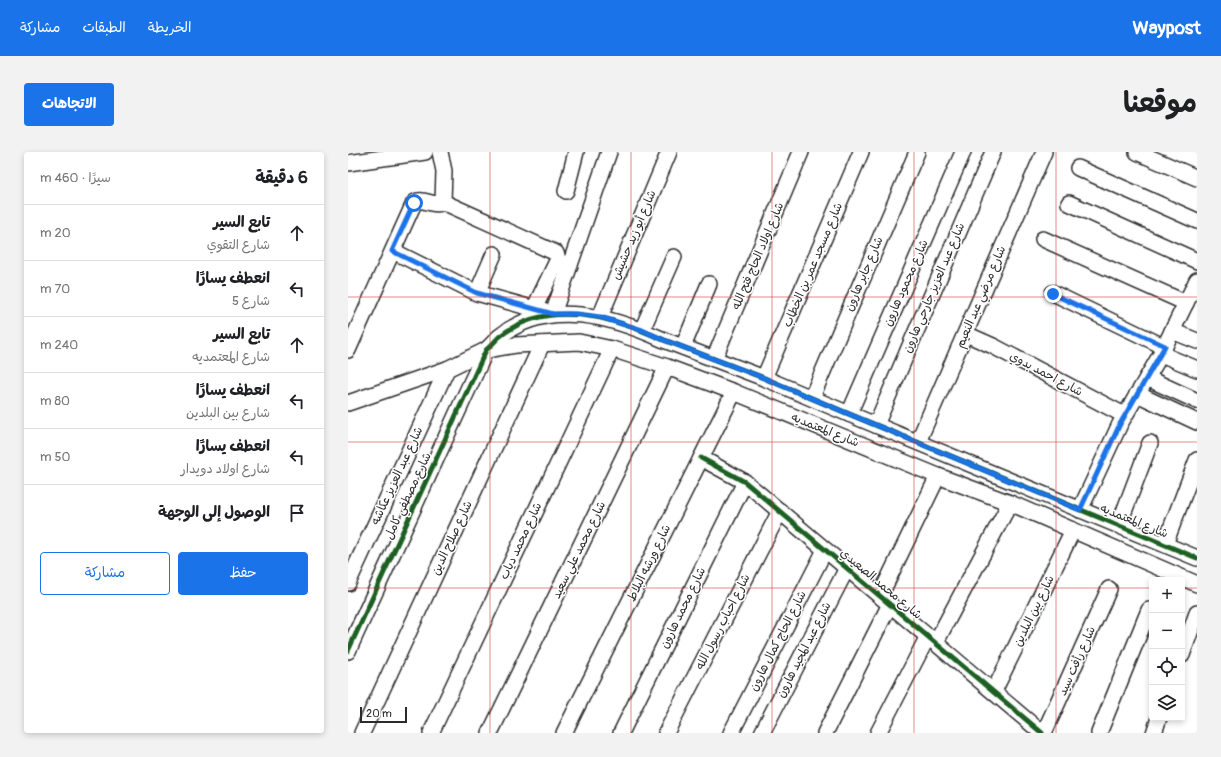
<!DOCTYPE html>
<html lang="ar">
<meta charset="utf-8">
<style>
:root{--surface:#fff;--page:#f2f2f2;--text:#202124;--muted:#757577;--line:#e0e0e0;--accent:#1a73e8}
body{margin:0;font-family:Pangolin,"Playpen Sans Arabic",sans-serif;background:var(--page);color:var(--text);direction:rtl}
.controls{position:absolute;right:12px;bottom:12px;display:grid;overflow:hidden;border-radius:4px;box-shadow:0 2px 6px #0003}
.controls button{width:36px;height:36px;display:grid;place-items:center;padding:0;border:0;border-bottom:1px solid var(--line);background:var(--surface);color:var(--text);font:20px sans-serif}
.scale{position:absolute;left:12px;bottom:10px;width:47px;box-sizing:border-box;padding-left:4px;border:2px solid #2b2b2b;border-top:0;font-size:11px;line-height:14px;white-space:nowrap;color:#2b2b2b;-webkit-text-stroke:3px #fff;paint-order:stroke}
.stop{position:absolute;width:12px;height:12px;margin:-9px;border:3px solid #1a73e8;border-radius:50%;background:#fff}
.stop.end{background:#1a73e8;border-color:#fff;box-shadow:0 1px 4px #0008}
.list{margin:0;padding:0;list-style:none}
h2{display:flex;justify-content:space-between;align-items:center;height:52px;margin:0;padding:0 16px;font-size:17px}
h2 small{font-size:13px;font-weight:400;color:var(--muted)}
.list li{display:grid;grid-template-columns:26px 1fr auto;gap:12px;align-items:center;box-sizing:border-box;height:56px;padding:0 16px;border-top:1px solid var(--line)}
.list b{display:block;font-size:15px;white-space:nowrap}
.list p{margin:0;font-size:13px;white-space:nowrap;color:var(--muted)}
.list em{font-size:13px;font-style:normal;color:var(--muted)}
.actions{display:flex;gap:8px;padding:12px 16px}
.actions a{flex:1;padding:9px 0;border:1px solid var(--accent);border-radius:4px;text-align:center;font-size:14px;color:var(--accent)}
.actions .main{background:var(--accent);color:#fff}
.icon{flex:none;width:22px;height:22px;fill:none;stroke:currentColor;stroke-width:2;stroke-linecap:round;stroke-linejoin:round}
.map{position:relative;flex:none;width:849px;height:581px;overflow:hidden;direction:ltr;border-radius:4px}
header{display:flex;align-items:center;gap:24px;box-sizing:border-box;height:56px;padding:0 20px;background:var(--accent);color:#fff}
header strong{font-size:19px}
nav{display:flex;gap:22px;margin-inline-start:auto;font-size:14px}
.intro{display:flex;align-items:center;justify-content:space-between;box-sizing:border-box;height:96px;padding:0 24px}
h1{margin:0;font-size:28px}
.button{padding:10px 18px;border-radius:4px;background:var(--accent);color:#fff;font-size:14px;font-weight:700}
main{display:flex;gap:24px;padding:0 24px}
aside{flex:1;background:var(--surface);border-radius:4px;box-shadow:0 2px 6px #0003}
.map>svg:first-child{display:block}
</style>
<header>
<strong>Waypost</strong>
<nav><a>الخريطة</a><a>الطبقات</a><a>مشاركة</a></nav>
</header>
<div class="intro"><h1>موقعنا</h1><a class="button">الاتجاهات</a></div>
<main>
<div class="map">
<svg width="849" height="581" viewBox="0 0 849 581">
<rect width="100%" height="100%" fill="#fff"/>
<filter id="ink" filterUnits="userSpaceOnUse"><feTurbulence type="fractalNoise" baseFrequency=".025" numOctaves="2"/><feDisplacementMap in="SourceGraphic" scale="8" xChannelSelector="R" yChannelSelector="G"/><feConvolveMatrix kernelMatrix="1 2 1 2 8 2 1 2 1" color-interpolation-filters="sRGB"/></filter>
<g filter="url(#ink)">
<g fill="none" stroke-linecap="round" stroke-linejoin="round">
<defs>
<g id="minor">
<path d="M789,0l60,26"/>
<path d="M0,11l77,-11"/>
<path d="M730,16l119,53"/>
<path d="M218,39l10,-39"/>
<path d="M95,50l113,51 2,6 -24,50"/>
<path d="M721,51l128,58"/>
<path d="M695,87l143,64"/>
<path d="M45,99l84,42 76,21 56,-162"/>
<path d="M129,141l17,-39"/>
<path d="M705,141l112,54"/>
<path d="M252,165l69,-165"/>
<path d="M294,178l32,-73"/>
<path d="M824,179l25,10"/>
<path d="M618,182l27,12 131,69"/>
<path d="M335,195l26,-63"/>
<path d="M0,198l66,-147c8,-7 20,5 29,-1l1,-31 -4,-19"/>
<path d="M813,202l36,15"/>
<path d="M366,207l87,-207"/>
<path d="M416,226l97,-226"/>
<path d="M799,226l50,23"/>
<path d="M789,242l60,28"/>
<path d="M464,245l105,-245"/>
<path d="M0,251l99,-34 39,-19 30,-5 63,-3 33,7 55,18 67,25 204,84 72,27 187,81"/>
<path d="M501,262l114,-262"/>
<path d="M528,273l117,-273"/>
<path d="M570,290l126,-290"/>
<path d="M353,306l44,24 297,251"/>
<path d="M732,358l40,-86 41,-70 36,-74"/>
<path d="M771,373l31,-82"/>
<path d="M817,392l32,-84"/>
<path d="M0,431l99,-214"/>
<path d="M532,444l58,-120"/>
<path d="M588,490l74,-139"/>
<path d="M0,499l138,-301c5,-4 9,-9 13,-13 49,-40 114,-20 165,3l100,38 85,36 348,144"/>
<path d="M834,503l15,-42"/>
<path d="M646,539l79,-161"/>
<path d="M14,581l180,-389"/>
<path d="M83,581l181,-384"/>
<path d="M142,581l177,-366"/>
<path d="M216,581l170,-341"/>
<path d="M273,581l124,-251"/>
<path d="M318,581l114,-222"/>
<path d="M383,581l94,-183"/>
<path d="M414,581l85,-165"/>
<path d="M477,581l65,-129"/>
<path d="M530,581l50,-97"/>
<path d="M696,581l65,-144"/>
<path d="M751,581l50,-123"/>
<path d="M806,581l5,-15"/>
</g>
</defs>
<use href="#minor" stroke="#2b2b2b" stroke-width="18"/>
<use href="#minor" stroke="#fff" stroke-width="15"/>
<defs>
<g id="cycleway">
<path d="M353,306l44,24 297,251"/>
<path d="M0,499l138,-301c5,-4 9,-9 13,-13 49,-40 114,-20 165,3l100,38 85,36 348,144"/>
</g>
</defs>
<use href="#cycleway" stroke="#fff" stroke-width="8"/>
<use href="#cycleway" stroke="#1b5e20" stroke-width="5"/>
</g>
</g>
<g fill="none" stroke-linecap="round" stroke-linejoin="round" filter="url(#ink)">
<path stroke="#1a73e8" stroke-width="5" d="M66,51l-22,48 85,42 76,21h23l24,3 42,13 22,10 100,38 85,36 231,96 40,-86 45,-78 -112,-52"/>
</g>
<path fill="none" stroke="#d62828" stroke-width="1" stroke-opacity="0.55" d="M142,0v581M283,0v581M424,0v581M566,0v581M708,0v581M0,145h849M0,290h849M0,436h804M834,436h15"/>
<g text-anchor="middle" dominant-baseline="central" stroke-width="3" stroke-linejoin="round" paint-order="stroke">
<g font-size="12" fill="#2b2b2b" stroke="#fff">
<text transform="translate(286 83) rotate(-67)">شارع أبو زيد حشيش</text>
<text transform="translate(410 104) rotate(-67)">شارع اولاد الحاج فتح الله</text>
<text transform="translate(465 113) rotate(-67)">شارع مسجد عمر بن الخطاب</text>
<text transform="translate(516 122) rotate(-67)">شارع جابر هارون</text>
<text transform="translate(558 131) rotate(-66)">شارع محمود هارون</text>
<text transform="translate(586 136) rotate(-67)">شارع عبد العزيز جارحي هارون</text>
<text transform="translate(633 145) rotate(-67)">شارع مرضي عبد النعيم</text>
<text transform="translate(698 222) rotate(28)">شارع احمد بدوي</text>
<text transform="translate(477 278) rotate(22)">شارع المعتمديه</text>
<text transform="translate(49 324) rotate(-65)">شارع عبد العزيز عكاشه</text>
<text transform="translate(60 344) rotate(-65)">شارع مصطفي كامل</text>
<text transform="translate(786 369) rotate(22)">شارع المعتمديه</text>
<text transform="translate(104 386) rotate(-65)">شارع صلاح الدين</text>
<text transform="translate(173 389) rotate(-65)">شارع محمد دياب</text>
<text transform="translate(231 398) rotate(-64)">شارع محمد علي سعيد</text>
<text transform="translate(301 411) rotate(-64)">شارع ورشه البلاط</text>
<text transform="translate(533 432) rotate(40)">شارع محمد الصعيدي</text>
<text transform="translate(335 456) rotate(-64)">شارع محمد هارون</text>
<text transform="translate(686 459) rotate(-64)">شارع بين البلدين</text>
<text transform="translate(375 470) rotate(-63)">شارع احباب رسول الله</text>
<text transform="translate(430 489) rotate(-63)">شارع الحاج كمال هارون</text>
<text transform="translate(456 498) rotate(-63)">شارع عبد المجيد هارون</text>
<text transform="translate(729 509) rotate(-66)">شارع رأفت سيد</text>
</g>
</g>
</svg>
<div class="controls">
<button>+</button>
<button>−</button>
<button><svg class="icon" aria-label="locate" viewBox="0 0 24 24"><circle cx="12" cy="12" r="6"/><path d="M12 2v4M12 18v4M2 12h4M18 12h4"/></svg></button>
<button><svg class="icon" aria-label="layers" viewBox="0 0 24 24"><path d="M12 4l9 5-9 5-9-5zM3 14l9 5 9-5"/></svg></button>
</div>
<div class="scale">20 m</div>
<div class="stop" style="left:66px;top:51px"></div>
<div class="stop end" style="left:705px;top:142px"></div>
</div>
<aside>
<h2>6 دقيقة<small>سيرًا · 460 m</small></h2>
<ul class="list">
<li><svg class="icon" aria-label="ahead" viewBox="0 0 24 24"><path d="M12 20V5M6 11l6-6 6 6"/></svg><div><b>تابع السير</b><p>شارع التقوي</p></div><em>20 m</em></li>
<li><svg class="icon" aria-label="left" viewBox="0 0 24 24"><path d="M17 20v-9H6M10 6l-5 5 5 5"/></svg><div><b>انعطف يسارًا</b><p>شارع 5</p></div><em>70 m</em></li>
<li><svg class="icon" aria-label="ahead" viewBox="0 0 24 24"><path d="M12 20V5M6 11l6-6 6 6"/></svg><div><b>تابع السير</b><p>شارع المعتمديه</p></div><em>240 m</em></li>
<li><svg class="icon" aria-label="left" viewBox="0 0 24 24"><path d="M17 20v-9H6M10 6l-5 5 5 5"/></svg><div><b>انعطف يسارًا</b><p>شارع بين البلدين</p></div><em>80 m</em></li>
<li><svg class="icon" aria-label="left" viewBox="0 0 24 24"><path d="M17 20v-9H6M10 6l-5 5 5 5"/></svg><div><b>انعطف يسارًا</b><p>شارع اولاد دويدار</p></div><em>50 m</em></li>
<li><svg class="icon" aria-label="arrive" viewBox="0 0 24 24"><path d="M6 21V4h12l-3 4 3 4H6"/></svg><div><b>الوصول إلى الوجهة</b></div></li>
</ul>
<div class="actions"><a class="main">حفظ</a><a>مشاركة</a></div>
</aside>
</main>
